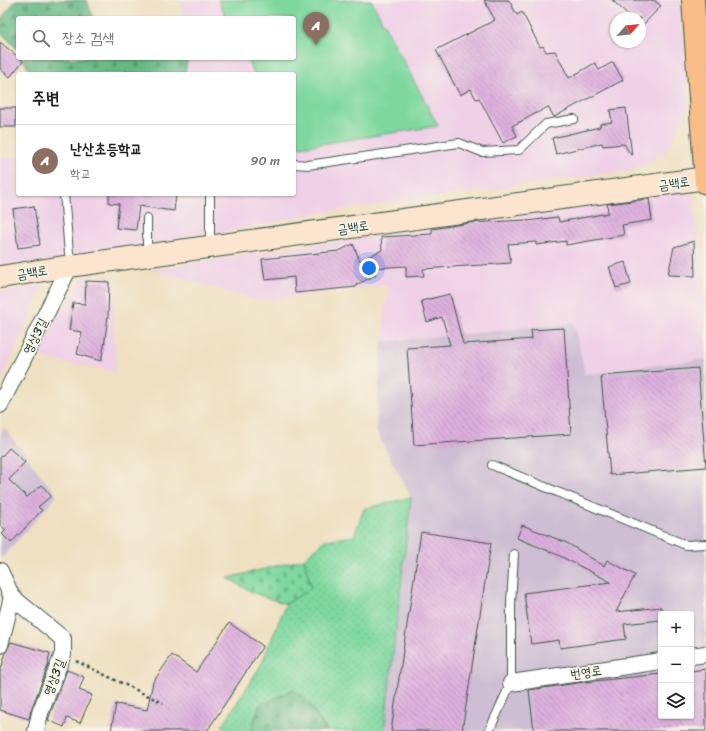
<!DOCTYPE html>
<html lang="ko">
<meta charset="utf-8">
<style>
:root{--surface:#fff;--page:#f6f6f6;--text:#202124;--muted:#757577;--line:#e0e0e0;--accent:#b45309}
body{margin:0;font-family:Sriracha,"Poor Story",sans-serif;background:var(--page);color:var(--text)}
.controls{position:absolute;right:12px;bottom:12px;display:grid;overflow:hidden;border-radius:4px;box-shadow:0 1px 3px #0004}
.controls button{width:36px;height:36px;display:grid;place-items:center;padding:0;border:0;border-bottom:1px solid var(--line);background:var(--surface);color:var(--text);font:20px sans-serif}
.compass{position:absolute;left:610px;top:12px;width:36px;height:36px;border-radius:50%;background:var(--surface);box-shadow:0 1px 3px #0004;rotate:62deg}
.you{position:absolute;left:369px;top:268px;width:14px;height:14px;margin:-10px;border:3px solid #fff;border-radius:50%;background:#1a73e8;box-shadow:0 0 0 6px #1a73e833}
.badge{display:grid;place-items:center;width:26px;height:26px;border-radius:50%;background:var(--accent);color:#fff;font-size:13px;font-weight:700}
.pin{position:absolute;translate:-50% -33px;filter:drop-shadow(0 1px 2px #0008)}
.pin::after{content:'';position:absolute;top:21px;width:14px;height:12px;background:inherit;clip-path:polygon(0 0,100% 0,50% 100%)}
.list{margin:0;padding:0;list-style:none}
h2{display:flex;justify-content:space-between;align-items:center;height:52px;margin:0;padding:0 16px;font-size:17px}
h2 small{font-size:13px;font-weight:400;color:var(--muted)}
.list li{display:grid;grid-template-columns:26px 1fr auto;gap:12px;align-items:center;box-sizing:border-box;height:72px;padding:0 16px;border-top:1px solid var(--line)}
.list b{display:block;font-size:15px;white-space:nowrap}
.list p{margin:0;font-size:13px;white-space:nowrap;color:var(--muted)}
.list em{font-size:13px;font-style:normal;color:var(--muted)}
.icon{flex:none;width:22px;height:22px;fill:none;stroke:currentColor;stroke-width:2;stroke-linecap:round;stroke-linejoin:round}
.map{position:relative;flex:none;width:706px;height:731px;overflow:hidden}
.search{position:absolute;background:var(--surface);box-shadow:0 1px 3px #0004;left:16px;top:16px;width:280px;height:44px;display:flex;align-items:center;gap:10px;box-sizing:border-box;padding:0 14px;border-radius:4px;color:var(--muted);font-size:15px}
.panel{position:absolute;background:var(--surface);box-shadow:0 1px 3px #0004;left:16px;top:72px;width:280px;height:124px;border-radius:4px}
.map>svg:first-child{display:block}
</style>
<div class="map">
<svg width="706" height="731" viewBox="0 0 706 731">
<defs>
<pattern id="grass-dots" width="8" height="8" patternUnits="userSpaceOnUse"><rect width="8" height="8" fill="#7ed89e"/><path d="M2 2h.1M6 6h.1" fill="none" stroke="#6cba89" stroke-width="1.8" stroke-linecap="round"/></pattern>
<pattern id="forest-firs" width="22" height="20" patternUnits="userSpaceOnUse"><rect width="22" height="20" fill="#66b885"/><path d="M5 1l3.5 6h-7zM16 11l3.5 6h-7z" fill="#53976e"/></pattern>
<pattern id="cemetery-stones" width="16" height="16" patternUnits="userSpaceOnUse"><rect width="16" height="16" fill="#7ed89e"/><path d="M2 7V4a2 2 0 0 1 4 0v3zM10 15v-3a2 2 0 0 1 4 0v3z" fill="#6cba89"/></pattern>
<pattern id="building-back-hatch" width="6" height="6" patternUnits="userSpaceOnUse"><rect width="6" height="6" fill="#deb0de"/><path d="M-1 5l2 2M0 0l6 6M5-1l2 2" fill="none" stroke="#b390b5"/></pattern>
</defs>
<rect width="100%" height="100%" fill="#f7f3e8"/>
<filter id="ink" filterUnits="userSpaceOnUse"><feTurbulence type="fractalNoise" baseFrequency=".025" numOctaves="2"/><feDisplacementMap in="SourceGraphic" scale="8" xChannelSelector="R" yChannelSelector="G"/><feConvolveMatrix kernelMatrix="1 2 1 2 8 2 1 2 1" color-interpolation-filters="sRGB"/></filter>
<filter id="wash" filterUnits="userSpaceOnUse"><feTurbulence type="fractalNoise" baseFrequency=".012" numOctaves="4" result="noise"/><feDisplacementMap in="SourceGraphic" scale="16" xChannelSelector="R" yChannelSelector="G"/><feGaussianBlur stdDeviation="0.9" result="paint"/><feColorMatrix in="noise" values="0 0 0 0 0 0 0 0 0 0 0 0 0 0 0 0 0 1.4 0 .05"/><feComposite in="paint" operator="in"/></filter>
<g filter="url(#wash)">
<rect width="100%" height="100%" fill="#efe0c1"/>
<g fill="#efd0e7" fill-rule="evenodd">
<path d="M180,0h500l9,106 -22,46 -34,18 -317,43 -81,17 -52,7 -1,9 -182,22v-110l18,-1v37h276v-120h-109l3,-16h106v-40h-110zM616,18h24v24h-24z"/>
<path d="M673,192l20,1 13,112v54l-121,15 -11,-51 -192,19 6,-57 -129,16 -109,-32z"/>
<path d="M84,276l29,1 3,95 -80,-15 20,-41z"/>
<path d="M44,284l-44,100v-92z"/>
</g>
<g fill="#cdbed3" fill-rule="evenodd">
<path d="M574,323l11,51 121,-15v372h-322l27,-234 -35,-66 6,-89zM661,614h30v102h-30z"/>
<path d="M4,427l53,69 -55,62 -2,-3v-121z"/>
</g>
<path fill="url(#grass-dots)" stroke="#4e8a69" d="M411,497l-27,234h-57l-21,-32 -47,7 -8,25h-22l-7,-5 39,-61 25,-61 25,-16 -7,-29 21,-19 29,-4 10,-27z"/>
<g fill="url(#forest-firs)" stroke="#427a5c">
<path d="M16,0h70l8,18h-76v32l-18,-18v-12z"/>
<path d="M22,58h166l-3,16h-154z"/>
<path d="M293,689l13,10 21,32h-76l8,-25z"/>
</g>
<path fill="url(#cemetery-stones)" stroke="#4e8a69" d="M304,559l7,29 -25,16 -33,-11 -25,-15z"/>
<path fill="#7ed89e" stroke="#4e8a69" d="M218,0h153l67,126 -144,22v-74h-40l-8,-16h48v-40h-67z"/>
<g id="blocks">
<g fill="url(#building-back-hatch)">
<path d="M484,0h25l8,15 5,-3 18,35 3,-1 3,6 9,-1 14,27 26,-15 4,7 14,-8 10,18 -69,37 -6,-10 -36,19 5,10 -14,7 -24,-45 -3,1 -5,-10 -11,6 -24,-45 59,-30z"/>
<path d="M612,0h42l7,6 -21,22v-10h-8z"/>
<path d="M0,42l23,19 -13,16 -10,-8z"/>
<rect x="0" y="108" width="16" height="19"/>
<path d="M626,108l6,48 -8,-12 -21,2 -1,-3 -46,11 -4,-16 48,-11v-3l12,-2 -2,-12z"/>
<path d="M109,194h67l-2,17 -35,-5 -3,24 -20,-2 3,-24 -10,-1z"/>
<path d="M649,199l3,21 -30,5 2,10 -58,10v-4l-30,4v-3l-28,2 3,19 -88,6 1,7 -18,1v-11l-33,2 3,7 -20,10v2l-61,6 -1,-16 -29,3 -3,-21 77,-8 14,-7 7,17 22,-11 -1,-13 51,-3v-5l37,-6 58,-3v1l31,-4 1,5 49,-9 -1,-9z"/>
<path d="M34,206l6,39 -22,3 -5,-39z"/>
<path d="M694,241l1,35 -27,-1 6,-28z"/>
<path d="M625,262l6,22 -15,4 -7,-21z"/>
<path d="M86,281l23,1 -1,34 -4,31 -3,14 -24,-7 5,-22 -13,-2 4,-27 12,1z"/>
<path d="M450,294l13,50 69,-5 -1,-9 33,-2 7,106 -157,11 -7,-97 43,-3 -8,-28 -15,5 -6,-21z"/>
<path d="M698,368l8,99 -96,8 -9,-99z"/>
<path d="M9,448l16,14 -16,18 18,17 15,-12 9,11 -13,11 4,3 -31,33 -9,-9 4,-4 -6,-5v-67z"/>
<path d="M522,525l45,18 37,23 3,-6 28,15 -19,37 45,-5v13l-37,4 2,15 -66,9 -1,-8 -28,4 -7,-51 87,-11 -53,-27 -41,-17z"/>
<path d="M421,532l70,11 -29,188h-71z"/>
<path d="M229,623l34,23 -56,85h-96l5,-27 31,6 6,-28 19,-27 24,17z"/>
<path d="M11,642l39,11 -2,9 1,1 -18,47 -2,9 -29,-9v-37l6,-21z"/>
<path d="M706,669v62h-172l-5,-41 56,-8 76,-8v42h30v-45z"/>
<path d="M67,670l17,7 -5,13 13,5 -12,28 -13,-5 -3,9 -16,-7z"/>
</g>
</g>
</g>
<g filter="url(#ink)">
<use href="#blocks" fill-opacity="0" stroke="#3e5549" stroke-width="1"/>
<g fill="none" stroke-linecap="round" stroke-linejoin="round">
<defs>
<g id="lane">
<path d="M294,164l14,1 151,-22 23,9 37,-2 27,-26 28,-5"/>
<path d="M64,194l6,71"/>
<path d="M210,194v52"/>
<path d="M147,255v-37"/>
<path d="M492,465l194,80 20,-1"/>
<path d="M489,731l22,-48v-80l3,-49"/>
</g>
<g id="street">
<path d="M0,405l70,-139"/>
<path d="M0,571l12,26 51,42v15l-23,59 -4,18"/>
<path d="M0,645l12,-48"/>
<path d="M691,656l15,-2"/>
<path d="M511,683l150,-22"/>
</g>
<path id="secondary" d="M0,277l70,-11 636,-88"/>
<path id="primary" d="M693,0l13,183"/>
</defs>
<use href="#lane" stroke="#3e5549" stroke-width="10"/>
<use href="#street" stroke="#3e5549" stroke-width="18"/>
<use href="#secondary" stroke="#3e5549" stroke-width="24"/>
<use href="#primary" stroke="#3e5549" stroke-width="24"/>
<path stroke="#3e5549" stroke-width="2.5" stroke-dasharray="3 3" stroke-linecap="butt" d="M76,661l87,42"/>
<use href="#lane" stroke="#fff" stroke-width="8"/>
<use href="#street" stroke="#fff" stroke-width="16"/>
<use href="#secondary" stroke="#fce5cf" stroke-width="22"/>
<use href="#primary" stroke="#f8bd88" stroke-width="22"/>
</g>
</g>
<g text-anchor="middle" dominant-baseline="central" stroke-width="3.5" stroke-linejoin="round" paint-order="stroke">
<g font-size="13" fill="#1f3d34" stroke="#f7f3e8">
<text transform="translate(674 183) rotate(-8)">금백로</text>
<text transform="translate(353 227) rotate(-8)">금백로</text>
<text transform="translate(32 272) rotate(-9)">금백로</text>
<text transform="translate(35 336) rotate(-63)">영상3길</text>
<text transform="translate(586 672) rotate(-8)">번영로</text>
<text transform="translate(54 677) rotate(-69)">영상3길</text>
</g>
</g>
</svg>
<div class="controls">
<button>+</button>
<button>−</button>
<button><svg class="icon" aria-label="layers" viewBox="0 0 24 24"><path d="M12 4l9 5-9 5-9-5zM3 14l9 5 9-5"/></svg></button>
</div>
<svg class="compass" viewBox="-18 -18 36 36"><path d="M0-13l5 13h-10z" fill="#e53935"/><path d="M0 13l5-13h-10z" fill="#757577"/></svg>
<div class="you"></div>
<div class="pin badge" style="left:316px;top:45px;background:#8d6e63">A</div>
<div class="search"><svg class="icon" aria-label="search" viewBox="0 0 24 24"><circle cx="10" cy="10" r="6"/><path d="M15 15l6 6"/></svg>장소 검색</div>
<section class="panel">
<h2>주변<small></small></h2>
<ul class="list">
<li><span class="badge" style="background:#8d6e63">A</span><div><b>난산초등학교</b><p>학교</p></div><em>90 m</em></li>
</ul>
</section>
</div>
